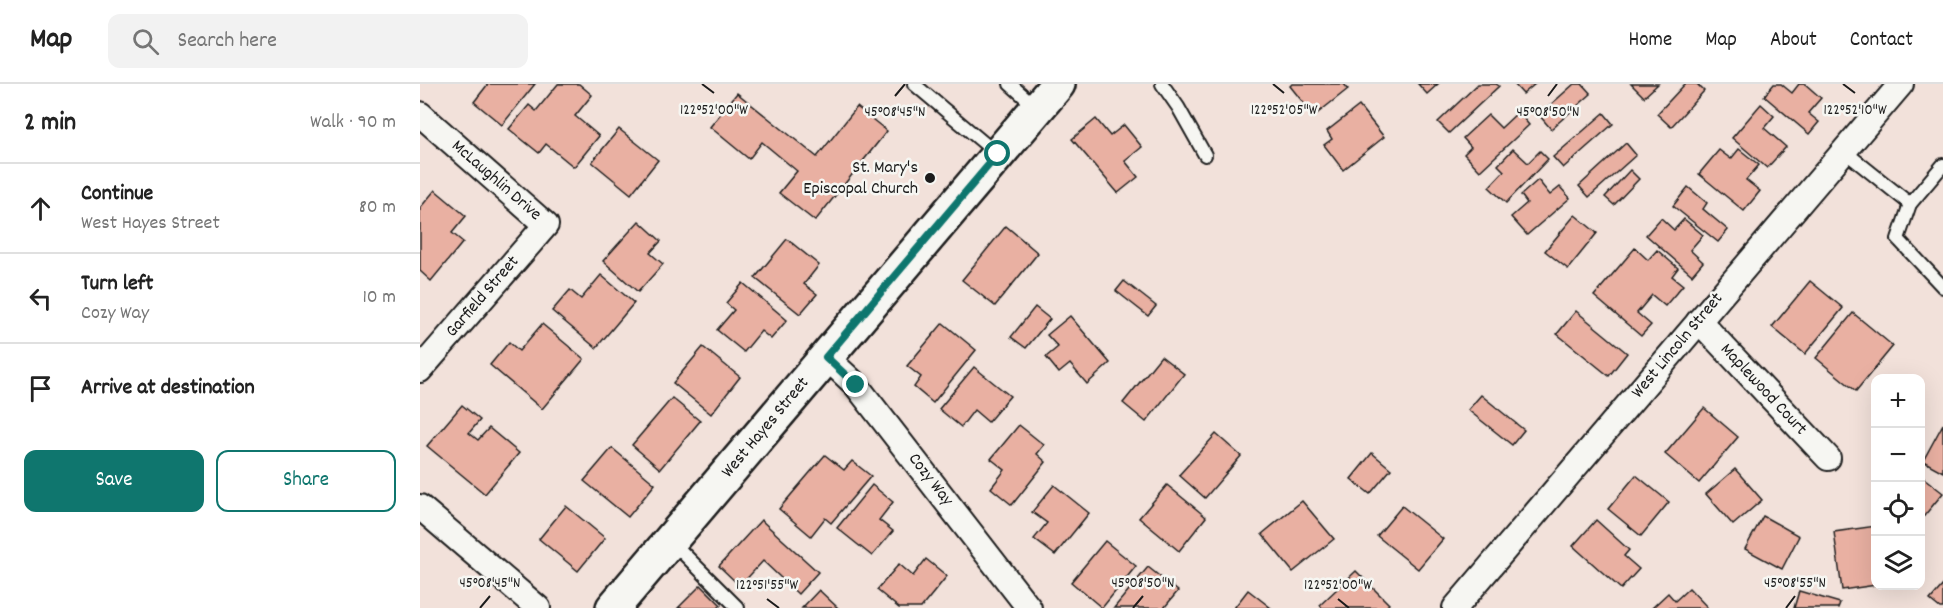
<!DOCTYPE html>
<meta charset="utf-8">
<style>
:root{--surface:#fff;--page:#f2f2f2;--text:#222;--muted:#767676;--line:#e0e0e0;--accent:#0f766e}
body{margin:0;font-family:Dekko,sans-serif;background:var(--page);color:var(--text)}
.controls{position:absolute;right:18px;bottom:18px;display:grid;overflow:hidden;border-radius:12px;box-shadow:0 6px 24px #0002}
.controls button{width:54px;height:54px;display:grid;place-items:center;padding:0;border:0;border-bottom:2px solid var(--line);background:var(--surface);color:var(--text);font:30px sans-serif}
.stop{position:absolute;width:18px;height:18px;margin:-14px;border:4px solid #0f766e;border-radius:50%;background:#fff}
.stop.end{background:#0f766e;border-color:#fff;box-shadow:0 2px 6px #0008}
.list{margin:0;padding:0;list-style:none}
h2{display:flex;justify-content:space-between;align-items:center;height:78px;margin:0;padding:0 24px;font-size:26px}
h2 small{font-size:20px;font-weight:400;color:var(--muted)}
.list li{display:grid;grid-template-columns:39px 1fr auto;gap:18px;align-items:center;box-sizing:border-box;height:90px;padding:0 24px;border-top:2px solid var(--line)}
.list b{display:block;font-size:22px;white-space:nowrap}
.list p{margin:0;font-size:20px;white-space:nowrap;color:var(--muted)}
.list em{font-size:20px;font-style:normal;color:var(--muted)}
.actions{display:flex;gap:12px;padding:18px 24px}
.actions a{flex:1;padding:14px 0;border:2px solid var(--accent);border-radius:12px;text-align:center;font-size:21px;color:var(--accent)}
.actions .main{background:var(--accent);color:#fff}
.icon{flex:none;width:33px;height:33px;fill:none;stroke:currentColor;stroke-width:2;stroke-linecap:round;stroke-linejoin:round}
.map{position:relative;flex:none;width:1523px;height:524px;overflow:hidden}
header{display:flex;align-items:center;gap:36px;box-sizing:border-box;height:84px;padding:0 30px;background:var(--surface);border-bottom:2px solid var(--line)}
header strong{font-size:28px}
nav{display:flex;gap:33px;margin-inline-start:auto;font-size:21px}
.search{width:420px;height:54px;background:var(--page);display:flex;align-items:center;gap:15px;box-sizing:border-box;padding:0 21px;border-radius:12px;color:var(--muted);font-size:22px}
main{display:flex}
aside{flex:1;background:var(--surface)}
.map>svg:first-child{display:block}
</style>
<header>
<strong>Map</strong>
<div class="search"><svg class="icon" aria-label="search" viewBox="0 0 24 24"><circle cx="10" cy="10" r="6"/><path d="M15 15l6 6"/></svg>Search here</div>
<nav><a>Home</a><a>Map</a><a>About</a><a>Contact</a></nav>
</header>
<main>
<aside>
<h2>2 min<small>Walk · 90 m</small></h2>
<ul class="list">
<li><svg class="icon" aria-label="ahead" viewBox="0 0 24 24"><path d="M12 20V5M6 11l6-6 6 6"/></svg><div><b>Continue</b><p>West Hayes Street</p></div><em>80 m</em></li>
<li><svg class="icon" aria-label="left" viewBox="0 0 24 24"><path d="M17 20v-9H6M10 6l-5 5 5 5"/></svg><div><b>Turn left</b><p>Cozy Way</p></div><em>10 m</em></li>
<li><svg class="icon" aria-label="arrive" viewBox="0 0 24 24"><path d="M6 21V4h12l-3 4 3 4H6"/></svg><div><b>Arrive at destination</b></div></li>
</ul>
<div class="actions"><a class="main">Save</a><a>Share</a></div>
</aside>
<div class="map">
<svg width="1523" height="524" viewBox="0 0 1523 524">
<rect width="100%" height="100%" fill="#f2e1da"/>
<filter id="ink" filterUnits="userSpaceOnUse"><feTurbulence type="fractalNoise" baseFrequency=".0167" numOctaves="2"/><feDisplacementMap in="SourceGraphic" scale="12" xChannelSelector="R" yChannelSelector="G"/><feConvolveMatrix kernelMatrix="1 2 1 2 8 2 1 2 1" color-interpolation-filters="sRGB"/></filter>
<g filter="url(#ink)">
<g fill="#e9b0a2" stroke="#1c1c1c" stroke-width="1.5">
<path d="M68,0h47l-33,41 -28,-23z"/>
<path d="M138,0h21l13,11 -17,21 24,20 -25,31 -28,-23 -7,9 -30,-24 20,-24 7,6z"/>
<path d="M872,0h52l4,5 -34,27 -24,-30z"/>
<path d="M998,0h20l-11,10z"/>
<path d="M1058,0h18l3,2 -50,47 -11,-11z"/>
<path d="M1094,0h21l-12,10z"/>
<path d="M1154,0h8l9,10 -40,35 -12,-14z"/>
<path d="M1211,0h27l-14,13z"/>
<path d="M1265,0h12l7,7 -33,36 -14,-13z"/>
<path d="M1354,0h7l11,9 7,-9h6l16,14 -13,15 11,9 -10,12 -45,-38z"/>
<path d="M317,9l80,64 40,-50 30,24 -72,90 -36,-28 18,-22 -35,-29 -13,17 -39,-32z"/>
<path d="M1341,20l13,12 -10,12 22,19 -19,21 -35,-30z"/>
<path d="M939,22l25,31 -41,33 -19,-25 8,-6 -5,-8z"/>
<path d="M1098,28l11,13 -49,46 -16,-17 7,-7 -8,-9 25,-23 13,13z"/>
<path d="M1184,29l9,11 -50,44 -10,-11z"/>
<path d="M676,35l14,17 14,-11 18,22 -17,14 13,16 -20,16 -46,-54z"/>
<path d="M199,45l39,31 -27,34 -39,-32z"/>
<path d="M1206,59l10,12 -47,42 -10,-11z"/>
<path d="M1093,65l15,14 12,-12 8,8 -42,44 -17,-16 15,-16 -6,-6z"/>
<path d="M1319,65l20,16 -13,15 14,11 -16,20 -45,-37 20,-24 12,9z"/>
<path d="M1210,86l9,9 -25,26 -9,-8z"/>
<path d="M1118,96l12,15 10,-8 10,11 -43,37 -16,-18 16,-14 -6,-8z"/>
<path d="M1268,103l19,16 -4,6 25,21 -10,12 -45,-36z"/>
<path d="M15,106l31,26 -14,17 11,9 -32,39 -11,-10v-63z"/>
<path d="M1155,131l22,18 -29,36 -23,-18z"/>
<path d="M1241,134l13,12 10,-11 19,16 -13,15 13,12 -11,13 -46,-40z"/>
<path d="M219,137l22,20 -11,12 13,11 -25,28 -35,-31z"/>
<path d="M586,142l32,27 -43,53 -33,-26z"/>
<path d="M367,155l32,26 -15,19 13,10 -17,20 -45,-36z"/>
<path d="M1215,164l13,12 9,-10 21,18 -6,8 11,9 -18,21 -13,-11 -15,18 14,12 -10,11 -47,-40z"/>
<path d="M181,191l33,28 -38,45 -44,-37 18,-21 11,9z"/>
<path d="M704,197l32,25 -8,10 -32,-25z"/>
<path d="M1390,197l33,27 -38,46 -33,-27z"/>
<path d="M323,199l44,37 -16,19 -10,-8 -17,21 -27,-22 17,-20 -8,-7z"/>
<path d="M615,223l15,12 -24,29 -15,-11z"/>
<path d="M1156,227l51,42 -18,23 -52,-42z"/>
<path d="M1433,229l40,33 -37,45 -40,-33z"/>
<path d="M650,232l40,47 -23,21 -17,-20 -11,9 -13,-16 12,-10 -11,-12z"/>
<path d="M523,239l33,27 -43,53 -19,-16 7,-10 -14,-11z"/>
<path d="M122,240l42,35 -42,50 -52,-44 19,-23 10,9z"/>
<path d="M283,263l37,30 -29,37 -38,-31z"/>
<path d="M741,272l23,18 -38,48 -23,-19z"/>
<path d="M554,283l36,29 -22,26 -14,-12 -13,17 -22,-18z"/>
<path d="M1061,311l43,35 -12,15 -44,-35z"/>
<path d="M252,314l28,23 -40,48 -28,-24z"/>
<path d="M42,321l18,15 -11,13 9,7 11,-12 30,25 -34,41 -58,-48z"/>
<path d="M1284,324l34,29 -39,46 -34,-29z"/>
<path d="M1523,340v48l-20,-11z"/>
<path d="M599,341l25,20 -7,9 9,8 -34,43 -21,-17 14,-18 -14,-11z"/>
<path d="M796,350l25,22 -36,42 -26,-23z"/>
<path d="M192,364l43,36 -27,33 -44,-36z"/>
<path d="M952,369l19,16 -21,25 -19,-15z"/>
<path d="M405,371l19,15 8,-9 19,15 -40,47 -6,-5 -14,18 -32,-27z"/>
<path d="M1315,385l27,31 -29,25 -27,-31z"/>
<path d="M1216,391l33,27 -28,34 -33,-27z"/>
<path d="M1500,391l23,18 -23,28z"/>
<path d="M452,401l21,17 -14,18 14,11 -21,25 -35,-28z"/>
<path d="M634,401l35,28 -34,42 -21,-16 13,-16 -15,-11z"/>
<path d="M747,401l39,32 -27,34 -40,-33z"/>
<path d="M882,417l32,38 -41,33 -31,-38z"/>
<path d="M146,422l39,32 -27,33 -39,-32z"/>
<path d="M982,422l41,33 -25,30 -41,-33z"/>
<path d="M1343,432l36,20 -17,33 -37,-20z"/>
<path d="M341,436l57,52 -20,22 -35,-33 -23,25 -21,-20z"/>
<path d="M1176,436l33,30 -5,6 15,13 -18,20 -48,-43z"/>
<path d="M1456,442v59l-34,5 -8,-58z"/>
<path d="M685,457l31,25 -34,42 -31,-26z"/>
<path d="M506,475l21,17 -26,32h-22l-22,-18 22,-26 14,12z"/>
<path d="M728,483l30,24 -14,17h-50z"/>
<path d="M936,487l33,33 -4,4h-63l-2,-3z"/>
<path d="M281,501l20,20 -3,3h-40z"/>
<path d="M1523,501v23h-3l-10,-8z"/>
<path d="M1269,504l18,19 -2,1h-53l16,-15 7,8z"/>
<path d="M399,506l19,18h-36z"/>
<path d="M828,506l23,18h-37z"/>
<path d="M1379,507l41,12 -2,5h-44z"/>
</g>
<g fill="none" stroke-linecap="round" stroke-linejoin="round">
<defs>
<g id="lane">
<path d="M494,0l83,70"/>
<path d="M590,0l26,23"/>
<path d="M742,0l16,23 27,48"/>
<path d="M1424,67l66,53"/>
<path d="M1523,81l-33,39 -12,35 45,48"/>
<path d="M251,457l67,67"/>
</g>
<g id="street">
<path d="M0,30l126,111 -126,145"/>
<path d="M1279,237l129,137"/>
<path d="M406,273l30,28 173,223"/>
<path d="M0,423l118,101"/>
<path d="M1035,524l446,-524"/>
</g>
<path id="secondary" d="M193,524l445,-524"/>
</defs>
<use href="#lane" stroke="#1c1c1c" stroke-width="16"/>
<use href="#street" stroke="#1c1c1c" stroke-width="28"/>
<use href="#secondary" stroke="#1c1c1c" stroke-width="38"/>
<use href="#lane" stroke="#f6f6f2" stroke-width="12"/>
<use href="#street" stroke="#f6f6f2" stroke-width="24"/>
<use href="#secondary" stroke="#f6f6f2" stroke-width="33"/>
</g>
</g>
<g fill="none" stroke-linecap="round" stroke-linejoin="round" filter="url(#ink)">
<path stroke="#0f766e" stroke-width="8" d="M436,301l-30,-28 172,-203"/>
</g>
<path fill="none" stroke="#1c1c1c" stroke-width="2" d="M282,0l12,9M853,0l11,9M1423,0l12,9M475,12l10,-12M1128,12l9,-12M347,515l12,9M918,515l11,9M60,524l10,-12M713,524l10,-12M1366,524l9,-12"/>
<circle fill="#1c1c1c" stroke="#f6f6f2" stroke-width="2" cx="510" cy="94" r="6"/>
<g text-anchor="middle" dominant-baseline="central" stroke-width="5" stroke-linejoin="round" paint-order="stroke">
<g font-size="18" fill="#1c1c1c" stroke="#f6f6f2" text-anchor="end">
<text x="498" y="84">St. Mary's<tspan x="498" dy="21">Episcopal Church</tspan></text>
</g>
<g font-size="18" fill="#1c1c1c" stroke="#f6f6f2">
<text transform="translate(76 97) rotate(41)">McLaughlin Drive</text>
<text transform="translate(63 213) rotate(-49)">Garfield Street</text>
<text transform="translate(1258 262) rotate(-50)">West Lincoln Street</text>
<text transform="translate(1343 306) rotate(47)">Maplewood Court</text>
<text transform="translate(346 344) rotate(-50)">West Hayes Street</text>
<text transform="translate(510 396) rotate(52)">Cozy Way</text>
</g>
</g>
<g font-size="15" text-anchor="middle" fill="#1c1c1c" stroke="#f6f6f2" stroke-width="5" stroke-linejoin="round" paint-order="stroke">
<text x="864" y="30">122°52'05"W</text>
<text x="294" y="30">122°52'00"W</text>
<text x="1435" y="30">122°52'10"W</text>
<text x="475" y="32">45°08'45"N</text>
<text x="1128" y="32">45°08'50"N</text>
<text x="70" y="503">45°08'45"N</text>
<text x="723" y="503">45°08'50"N</text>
<text x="1375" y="503">45°08'55"N</text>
<text x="347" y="505">122°51'55"W</text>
<text x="918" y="505">122°52'00"W</text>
</g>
</svg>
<div class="controls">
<button>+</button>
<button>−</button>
<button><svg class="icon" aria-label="locate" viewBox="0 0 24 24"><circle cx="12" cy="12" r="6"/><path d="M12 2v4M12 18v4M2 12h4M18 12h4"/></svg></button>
<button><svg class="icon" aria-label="layers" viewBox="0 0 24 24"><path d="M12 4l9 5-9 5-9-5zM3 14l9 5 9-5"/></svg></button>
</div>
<div class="stop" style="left:578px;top:70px"></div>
<div class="stop end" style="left:436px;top:301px"></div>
</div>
</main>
